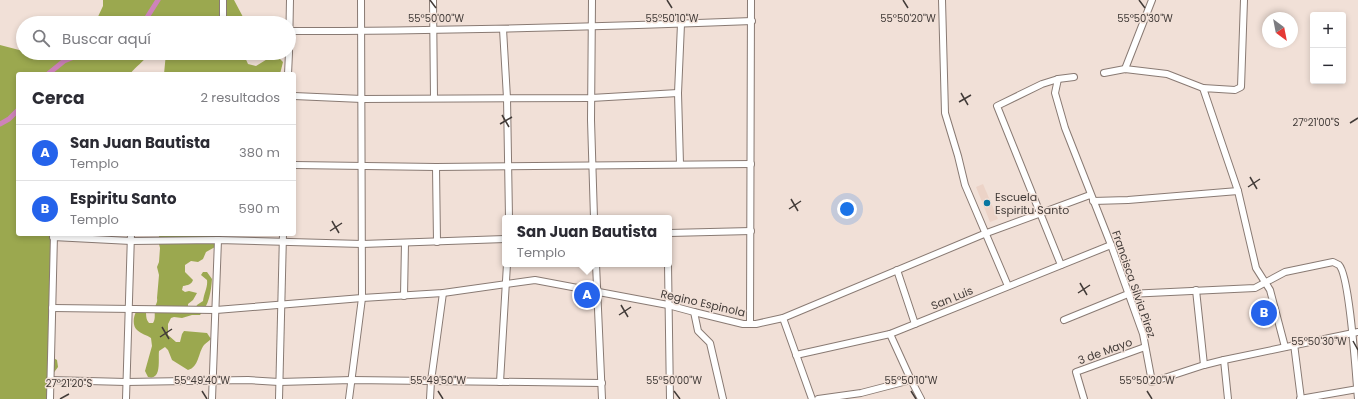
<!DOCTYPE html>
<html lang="es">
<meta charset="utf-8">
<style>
:root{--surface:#fff;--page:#f2f2f3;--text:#2b2b33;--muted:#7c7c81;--line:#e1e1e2;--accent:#2563eb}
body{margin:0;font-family:Poppins,sans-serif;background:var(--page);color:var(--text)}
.controls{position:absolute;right:12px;top:12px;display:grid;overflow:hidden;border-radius:4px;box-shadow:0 2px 6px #0003}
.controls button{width:36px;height:36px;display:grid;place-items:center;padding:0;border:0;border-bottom:1px solid var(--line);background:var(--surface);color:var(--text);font:20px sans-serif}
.compass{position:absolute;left:1262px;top:12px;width:36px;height:36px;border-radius:50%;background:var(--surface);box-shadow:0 2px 6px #0003;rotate:148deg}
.you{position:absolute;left:847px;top:209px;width:14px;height:14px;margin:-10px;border:3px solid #fff;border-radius:50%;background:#1a73e8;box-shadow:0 0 0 6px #1a73e833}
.badge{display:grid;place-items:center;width:26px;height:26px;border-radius:50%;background:var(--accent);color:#fff;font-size:13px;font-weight:700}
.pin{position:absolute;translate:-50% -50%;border:2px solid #fff;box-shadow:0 1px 4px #0006}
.popup{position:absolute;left:502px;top:215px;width:170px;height:52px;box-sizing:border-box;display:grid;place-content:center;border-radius:4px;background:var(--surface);filter:drop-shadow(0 1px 3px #0005);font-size:13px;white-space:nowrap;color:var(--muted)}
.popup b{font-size:15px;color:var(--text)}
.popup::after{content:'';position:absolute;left:50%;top:100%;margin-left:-8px;border:8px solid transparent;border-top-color:var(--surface)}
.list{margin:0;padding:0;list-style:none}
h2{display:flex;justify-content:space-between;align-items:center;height:52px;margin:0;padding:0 16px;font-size:17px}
h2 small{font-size:13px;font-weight:400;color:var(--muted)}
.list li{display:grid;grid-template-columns:26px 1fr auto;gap:12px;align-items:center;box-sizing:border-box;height:56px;padding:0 16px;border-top:1px solid var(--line)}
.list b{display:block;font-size:15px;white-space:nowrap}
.list p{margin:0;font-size:13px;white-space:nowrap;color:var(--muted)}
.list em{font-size:13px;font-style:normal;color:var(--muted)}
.icon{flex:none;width:22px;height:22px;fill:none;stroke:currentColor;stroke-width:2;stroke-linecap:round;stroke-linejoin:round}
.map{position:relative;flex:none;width:1358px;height:399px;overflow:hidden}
.search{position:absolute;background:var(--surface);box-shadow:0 2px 6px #0003;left:16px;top:16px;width:280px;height:44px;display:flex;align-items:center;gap:10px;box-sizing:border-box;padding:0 14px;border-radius:22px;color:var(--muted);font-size:15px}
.panel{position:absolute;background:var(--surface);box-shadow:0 2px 6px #0003;left:16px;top:72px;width:280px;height:164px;border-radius:4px}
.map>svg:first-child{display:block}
</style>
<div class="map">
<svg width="1358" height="399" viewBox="0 0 1358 399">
<rect width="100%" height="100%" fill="#f1e0d7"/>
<path fill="#ecd3c7" d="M983,184l15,35 -8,3 -14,-35z"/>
<g fill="#9ba84f">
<path d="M103,0h131l9,17 7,6h-155l8,-17z"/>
<path d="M0,45l23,6v2h126c-7,11 -12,12 -19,21h-112v160h36l-4,122 7,4 1,7 -9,12v20h-49z"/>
<path d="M166,53h77l5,11 8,2 13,-8 9,-1 5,5 -3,12h-116z"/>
<path d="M158,234h66l-7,6 -2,7 -9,5 -3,7 -5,3 -7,-1 -6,4v7l8,8c-2,5 -5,5 -10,6l-1,4 3,2 4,-1 8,2 -4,7 -5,4v4l7,1 2,-4 6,-4c1,-8 5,-14 4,-21l-6,-5 2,-3h4l5,7c-1,13 -3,26 -12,36h-8l-10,3 -8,-1 -3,1 -3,6v11l8,7h4l2,-8 2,-3 23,2 4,6c-2,2 -5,4 -7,6 -6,8 -5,22 -16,25l-16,-10 -4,-10 -3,-3 -6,4c-1,8 3,30 -11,26l-3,-6 7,-25 -1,-8c-4,-3 -10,-4 -14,-8 -7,-6 -2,-24 7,-24 4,6 0,11 5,17h4c3,-5 1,-9 2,-14 0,-5 3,-6 2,-11l2,-23 -2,-8 2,-5 1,-14 -1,-4 1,-5z"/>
</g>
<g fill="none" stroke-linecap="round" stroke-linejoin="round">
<g stroke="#ce83ba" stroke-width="5">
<path d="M139,23l7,-4 12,-19"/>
<path d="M48,74l16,-13 20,-8"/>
<path d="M0,124l9,-5 9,-9"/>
</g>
<defs>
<g id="minor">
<path d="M223,0v23"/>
<path d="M433,0l1,98"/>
<path d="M592,0l-1,120 3,98"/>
<path d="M942,0l3,113 13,43 7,29 43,101"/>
<path d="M1244,0l-3,87 -6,3 -32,-2 35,103 18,77 14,22 15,57"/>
<path d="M503,29l4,69 2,120"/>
<path d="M289,31c154,0 309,-4 463,-10"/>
<path d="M289,51l1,-51"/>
<path d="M1125,69l27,-69"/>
<path d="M1104,73l21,-4 42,5 36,14"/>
<path d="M288,74l1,-21"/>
<path d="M1058,79l-3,14 10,35 46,117 32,89 9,48 52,-17 20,-5 134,-28"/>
<path d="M294,96l68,3 229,-1 87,-5"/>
<path d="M680,164l-2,-71 3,-69"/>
<path d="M294,165l142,2 315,-3"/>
<path d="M436,167l1,75"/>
<path d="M1093,201l35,-1 110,-9"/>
<path d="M669,233l82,-2"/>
<path d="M53,237l78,4 87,-1 144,4 143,-5"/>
<path d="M596,264l6,135"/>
<path d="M668,264l2,135"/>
<path d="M1061,265l-64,-159 45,-22 16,-5 16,-2"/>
<path d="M897,270l18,54"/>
<path d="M1196,290l8,75"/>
<path d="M404,296l1,-53"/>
<path d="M52,308l164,2 146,-12 81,-5 92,-13 133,25 26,7 49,12h13l27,-6 201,-84 106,-39"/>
<path d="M694,312l4,19 12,12 13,56"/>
<path d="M783,318l29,81"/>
<path d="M1064,320l64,-26 127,-6 30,-16 48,-10c2,1 4,2 6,3 11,11 17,113 19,134"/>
<path d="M750,324l1,-324"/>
<path d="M890,334l21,46 10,19"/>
<path d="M1294,344l7,55"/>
<path d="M796,355l94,-21 221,-89"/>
<path d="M1224,360l4,39"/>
<path d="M50,380l76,2 122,-2 31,2 73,-2 250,3"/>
<path d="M500,382l7,-118"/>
<path d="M50,399l4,-164"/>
<path d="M126,399l5,-165"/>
<path d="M212,399l6,-159"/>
<path d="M279,399l4,-165"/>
<path d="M349,399l13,-101 -1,-298"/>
<path d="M430,399l1,-18 12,-88"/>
<path d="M818,399l43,-6 50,-13"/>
<path d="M1084,399l-8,-27 69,-25"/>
<path d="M1300,399l58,-10"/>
</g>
</defs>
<use href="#minor" stroke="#897a73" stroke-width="8"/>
<use href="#minor" stroke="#fff" stroke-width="6"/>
</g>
<path fill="none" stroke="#423b38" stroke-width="1.5" d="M430,0l6,8M667,0l5,8M903,0l5,8M1139,0l6,8M961,93l7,12M959,102l12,-7M502,115l7,12M1350,123l8,-5M500,124l12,-7M1250,177l7,12M1248,187l12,-8M791,199l7,12M789,209l12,-8M332,221l7,12M330,231l12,-8M1080,283l7,12M1078,293l12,-8M621,305l7,12M619,315l12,-8M162,327l7,12M160,337l12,-8M1353,341l5,9M202,391l5,8M438,391l5,8M674,391l6,8M911,391l5,8M1147,391l5,8M60,399l9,-5"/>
<circle fill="#0977a1" stroke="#f1e0d7" stroke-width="1.5" cx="987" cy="203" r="4"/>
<g text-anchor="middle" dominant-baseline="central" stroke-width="3" stroke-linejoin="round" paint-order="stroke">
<g font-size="11" fill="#423b38" stroke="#f1e0d7" text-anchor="start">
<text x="995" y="197">Escuela<tspan x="995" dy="13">Espiritu Santo</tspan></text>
</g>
<g font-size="11" fill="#423b38" stroke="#f1e0d7">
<text transform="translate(1134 284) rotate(71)">Francisca Silvia Pirez</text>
<text transform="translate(952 298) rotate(-22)">San Luis</text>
<text transform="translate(703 303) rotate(13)">Regino Espinola</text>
<text transform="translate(1105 351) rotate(-20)">3 de Mayo</text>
</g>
</g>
<g font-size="10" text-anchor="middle" fill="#423b38" stroke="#f1e0d7" stroke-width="3" stroke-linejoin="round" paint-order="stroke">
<text x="436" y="22">55°50'00"W</text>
<text x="672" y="22">55°50'10"W</text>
<text x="908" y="22">55°50'20"W</text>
<text x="1145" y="22">55°50'30"W</text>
<text x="1316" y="126">27°21'00"S</text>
<text x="1319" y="345">55°50'30"W</text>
<text x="202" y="384">55°49'40"W</text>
<text x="438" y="384">55°49'50"W</text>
<text x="674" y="384">55°50'00"W</text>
<text x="911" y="384">55°50'10"W</text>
<text x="1147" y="384">55°50'20"W</text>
<text x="69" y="387">27°21'20"S</text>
</g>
</svg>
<div class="controls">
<button>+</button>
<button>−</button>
</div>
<svg class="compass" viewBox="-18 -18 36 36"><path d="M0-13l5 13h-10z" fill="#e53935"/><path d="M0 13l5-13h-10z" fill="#7c7c81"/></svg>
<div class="you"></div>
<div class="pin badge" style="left:587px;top:295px">A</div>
<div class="popup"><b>San Juan Bautista</b>Templo</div>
<div class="pin badge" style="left:1264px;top:313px">B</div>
<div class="search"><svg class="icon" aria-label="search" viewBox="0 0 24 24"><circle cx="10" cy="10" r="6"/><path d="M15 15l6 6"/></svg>Buscar aquí</div>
<section class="panel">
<h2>Cerca<small>2 resultados</small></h2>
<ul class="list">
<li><span class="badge">A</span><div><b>San Juan Bautista</b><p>Templo</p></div><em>380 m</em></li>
<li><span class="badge">B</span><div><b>Espiritu Santo</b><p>Templo</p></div><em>590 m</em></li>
</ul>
</section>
</div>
